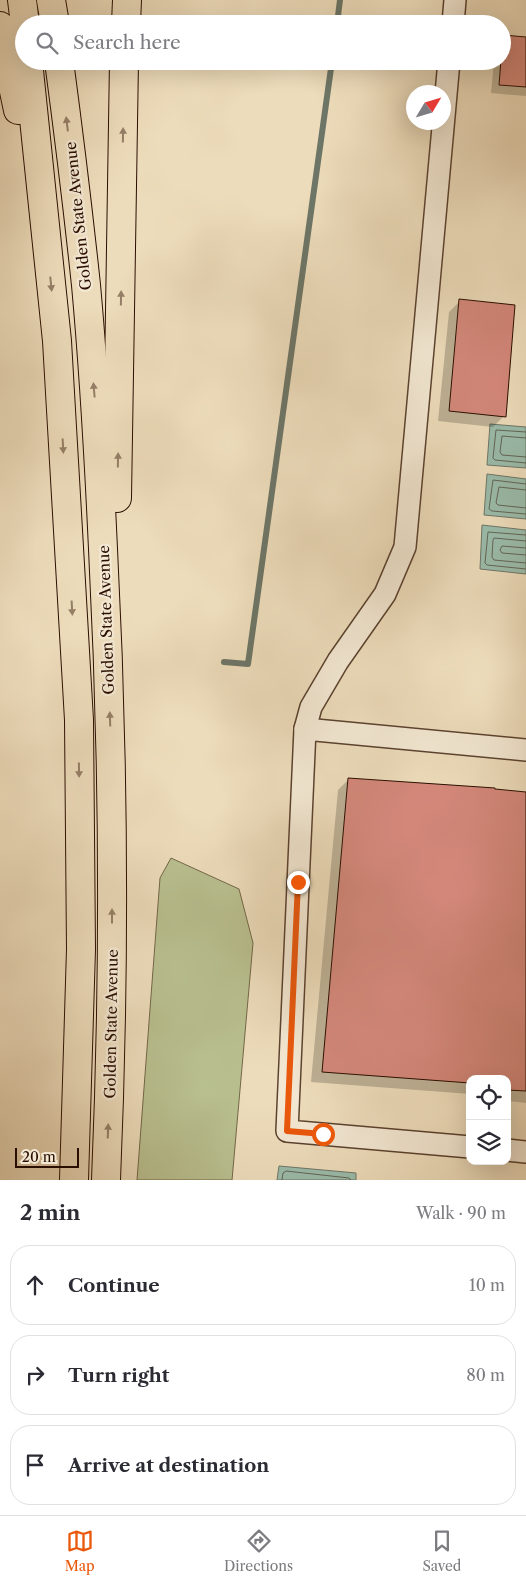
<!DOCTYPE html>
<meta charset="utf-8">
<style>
:root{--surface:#fff;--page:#f2f2f3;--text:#2b2b33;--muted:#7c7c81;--line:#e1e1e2;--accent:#ea580c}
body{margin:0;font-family:"Libre Caslon Text",serif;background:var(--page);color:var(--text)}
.controls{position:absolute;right:15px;bottom:15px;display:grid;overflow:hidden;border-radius:10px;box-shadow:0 5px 20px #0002}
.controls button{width:45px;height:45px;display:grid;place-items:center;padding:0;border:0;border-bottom:1px solid var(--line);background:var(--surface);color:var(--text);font:25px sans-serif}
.compass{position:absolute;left:406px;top:85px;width:45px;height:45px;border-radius:50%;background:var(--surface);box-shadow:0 5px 20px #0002;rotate:52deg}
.scale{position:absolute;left:15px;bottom:12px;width:64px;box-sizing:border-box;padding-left:5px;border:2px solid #2a0e00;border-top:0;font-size:14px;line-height:18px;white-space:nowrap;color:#2a0e00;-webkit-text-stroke:4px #f3e8d3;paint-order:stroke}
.stop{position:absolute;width:15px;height:15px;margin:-11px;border:4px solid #ea580c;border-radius:50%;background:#fff}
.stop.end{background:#ea580c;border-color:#fff;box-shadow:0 1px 5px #0008}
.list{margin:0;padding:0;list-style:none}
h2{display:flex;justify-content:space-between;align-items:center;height:65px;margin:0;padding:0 20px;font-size:21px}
h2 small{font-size:16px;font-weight:400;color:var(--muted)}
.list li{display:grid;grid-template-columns:32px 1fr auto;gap:15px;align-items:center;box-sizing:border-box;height:80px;margin:0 10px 10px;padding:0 10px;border:1px solid var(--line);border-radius:20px}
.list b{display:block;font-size:19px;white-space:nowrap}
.list em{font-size:16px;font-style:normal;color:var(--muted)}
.icon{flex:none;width:28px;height:28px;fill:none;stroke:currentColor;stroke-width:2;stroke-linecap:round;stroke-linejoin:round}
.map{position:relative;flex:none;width:526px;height:1180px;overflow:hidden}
.search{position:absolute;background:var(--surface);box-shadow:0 5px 20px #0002;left:15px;right:15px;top:15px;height:55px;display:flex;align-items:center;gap:12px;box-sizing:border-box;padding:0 18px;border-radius:28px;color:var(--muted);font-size:19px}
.sheet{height:335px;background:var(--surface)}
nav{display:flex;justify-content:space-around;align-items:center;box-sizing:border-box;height:70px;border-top:1px solid var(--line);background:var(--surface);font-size:14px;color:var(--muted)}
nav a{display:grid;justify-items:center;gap:2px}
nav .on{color:var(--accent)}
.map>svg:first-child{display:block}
</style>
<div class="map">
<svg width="526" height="1180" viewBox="0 0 526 1180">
<rect width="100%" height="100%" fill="#eddcbb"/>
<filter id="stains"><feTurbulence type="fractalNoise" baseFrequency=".004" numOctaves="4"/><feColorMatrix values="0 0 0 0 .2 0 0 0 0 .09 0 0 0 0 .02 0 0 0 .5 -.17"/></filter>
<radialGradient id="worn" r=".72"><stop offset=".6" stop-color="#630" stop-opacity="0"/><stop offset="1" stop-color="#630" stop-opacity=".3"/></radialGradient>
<path fill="#b9c090" stroke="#726748" d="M171,858l68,31 14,54 -21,237h-95l23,-302z"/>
<g fill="#9abcab" stroke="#6d7667">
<path d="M490,424l36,3v41l-39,-3z"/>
<path d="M487,474l39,5v40l-42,-4z"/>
<path d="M482,525l44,5v44l-46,-5z"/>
<path d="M279,1166l77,7v7h-79z"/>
</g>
<g fill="#0003">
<path d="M504,37l22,1v58l-35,-3 3,-32h8v-23z"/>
<path d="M460,301l44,115 -11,11 -55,-6 11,-109z"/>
<path d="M349,779l177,14v310l-19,-2v-22h-37v15l-159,-12 27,-292z"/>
</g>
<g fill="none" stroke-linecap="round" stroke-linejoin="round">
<g stroke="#626556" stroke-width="1">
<path d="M526,432l-30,-2 -3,28 2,2 31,3"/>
<path d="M526,438l-24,-2 -2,16 2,3 24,2"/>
<path d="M526,484l-33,-4 -4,29 3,2 34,3"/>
<path d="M526,490l-27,-3 -3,16 2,2 28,3"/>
<path d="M526,535l-38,-3 -3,31 2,2 39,4"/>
<path d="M526,541l-32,-3 -1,2 -1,17 2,3 32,3"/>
<path d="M526,548l-24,-2 -2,4 2,3 24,2"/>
<path d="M282,1180l1,-7 3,-2 63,7 2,2"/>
</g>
<g stroke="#6d7667" stroke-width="6">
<path d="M337,24l3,-24"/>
<path d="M224,662l24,2 84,-603"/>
</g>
</g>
<g fill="#d4887b" stroke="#2a0e00">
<path d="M503,35l23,2v50l-27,-2z"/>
<path d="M459,299l56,6 -9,112 -57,-6z"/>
<path d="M348,778l147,10v1l31,3v299l-19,-1v-11h-37v4l-148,-11z"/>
</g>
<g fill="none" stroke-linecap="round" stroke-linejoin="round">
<defs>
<g id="minor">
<path d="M453,24l2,-24"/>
<path d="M305,729l6,-22 27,-46 47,-67 20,-47 44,-486"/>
<path d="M470,1147l-183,-16 18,-402 221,21"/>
<path d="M507,1150l19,2"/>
</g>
<g id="highway">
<path d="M22,0l3,24"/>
<path d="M51,0l4,24"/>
<path d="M126,24l1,-24"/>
<path d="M0,26l18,84"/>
<path d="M28,61l29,280 22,379 2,229 -7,231"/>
<path d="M59,61c10,75 19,149 27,224 8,88 13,176 17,264 11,210 12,421 3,631"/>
<path d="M117,498l7,-437"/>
</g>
</defs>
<use href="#minor" stroke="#5b422f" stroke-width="24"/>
<use href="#highway" stroke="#2a0e00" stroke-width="30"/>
<use href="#minor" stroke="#f3e8d3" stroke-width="21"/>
<use href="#highway" stroke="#eddcbb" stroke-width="28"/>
</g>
<defs><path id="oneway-solid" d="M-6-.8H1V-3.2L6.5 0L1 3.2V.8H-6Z" transform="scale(1.25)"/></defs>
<g fill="#957f67">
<use href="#oneway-solid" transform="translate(67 124) rotate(-97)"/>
<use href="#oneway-solid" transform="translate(123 135) rotate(-89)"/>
<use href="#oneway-solid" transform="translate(51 284) rotate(84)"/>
<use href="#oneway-solid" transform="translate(121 298) rotate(-89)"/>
<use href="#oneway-solid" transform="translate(94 390) rotate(-95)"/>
<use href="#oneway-solid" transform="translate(63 446) rotate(87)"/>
<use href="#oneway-solid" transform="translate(118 460) rotate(-89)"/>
<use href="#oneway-solid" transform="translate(72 608) rotate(87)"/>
<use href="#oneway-solid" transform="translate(110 719) rotate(-92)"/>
<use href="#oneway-solid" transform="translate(79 770) rotate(89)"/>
<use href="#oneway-solid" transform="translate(112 916) rotate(-90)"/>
<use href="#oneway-solid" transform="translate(108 1131) rotate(-88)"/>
</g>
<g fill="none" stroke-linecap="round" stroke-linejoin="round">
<path stroke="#ea580c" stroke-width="6" d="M298,882l-11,249 36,3"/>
</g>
<g text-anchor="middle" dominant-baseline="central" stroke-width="4.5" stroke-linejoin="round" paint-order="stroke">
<g font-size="15" fill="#2a0e00" stroke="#f3e8d3">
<text transform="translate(78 216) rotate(-96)">Golden State Avenue</text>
<text transform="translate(106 620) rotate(-92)">Golden State Avenue</text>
<text transform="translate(111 1024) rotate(-89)">Golden State Avenue</text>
</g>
</g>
<rect width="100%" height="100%" filter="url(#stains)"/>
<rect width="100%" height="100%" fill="url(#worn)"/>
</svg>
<div class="controls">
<button><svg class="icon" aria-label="locate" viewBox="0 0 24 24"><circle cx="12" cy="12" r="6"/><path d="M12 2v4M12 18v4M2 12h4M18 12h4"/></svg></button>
<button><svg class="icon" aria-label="layers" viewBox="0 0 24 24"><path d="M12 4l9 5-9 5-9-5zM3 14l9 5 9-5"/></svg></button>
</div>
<svg class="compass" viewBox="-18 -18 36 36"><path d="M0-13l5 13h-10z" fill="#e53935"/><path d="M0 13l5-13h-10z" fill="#7c7c81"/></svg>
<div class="scale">20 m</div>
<div class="stop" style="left:323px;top:1134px"></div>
<div class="stop end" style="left:298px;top:882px"></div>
<div class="search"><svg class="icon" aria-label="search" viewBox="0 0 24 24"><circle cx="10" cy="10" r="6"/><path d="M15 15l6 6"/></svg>Search here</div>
</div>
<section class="sheet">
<h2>2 min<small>Walk · 90 m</small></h2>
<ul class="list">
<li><svg class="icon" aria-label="ahead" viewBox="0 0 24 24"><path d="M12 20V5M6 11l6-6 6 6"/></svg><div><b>Continue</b></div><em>10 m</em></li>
<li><svg class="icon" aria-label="right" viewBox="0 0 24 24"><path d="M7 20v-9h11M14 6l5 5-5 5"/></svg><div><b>Turn right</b></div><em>80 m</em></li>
<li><svg class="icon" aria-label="arrive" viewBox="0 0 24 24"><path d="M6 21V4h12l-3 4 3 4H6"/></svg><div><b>Arrive at destination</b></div></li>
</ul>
</section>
<nav>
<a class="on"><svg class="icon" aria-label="map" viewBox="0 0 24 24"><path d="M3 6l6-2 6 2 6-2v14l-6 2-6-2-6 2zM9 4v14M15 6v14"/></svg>Map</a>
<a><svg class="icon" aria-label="directions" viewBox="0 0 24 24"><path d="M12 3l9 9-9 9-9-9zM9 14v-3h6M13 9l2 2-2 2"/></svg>Directions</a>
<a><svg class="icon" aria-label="saved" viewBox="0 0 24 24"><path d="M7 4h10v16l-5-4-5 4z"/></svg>Saved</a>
</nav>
